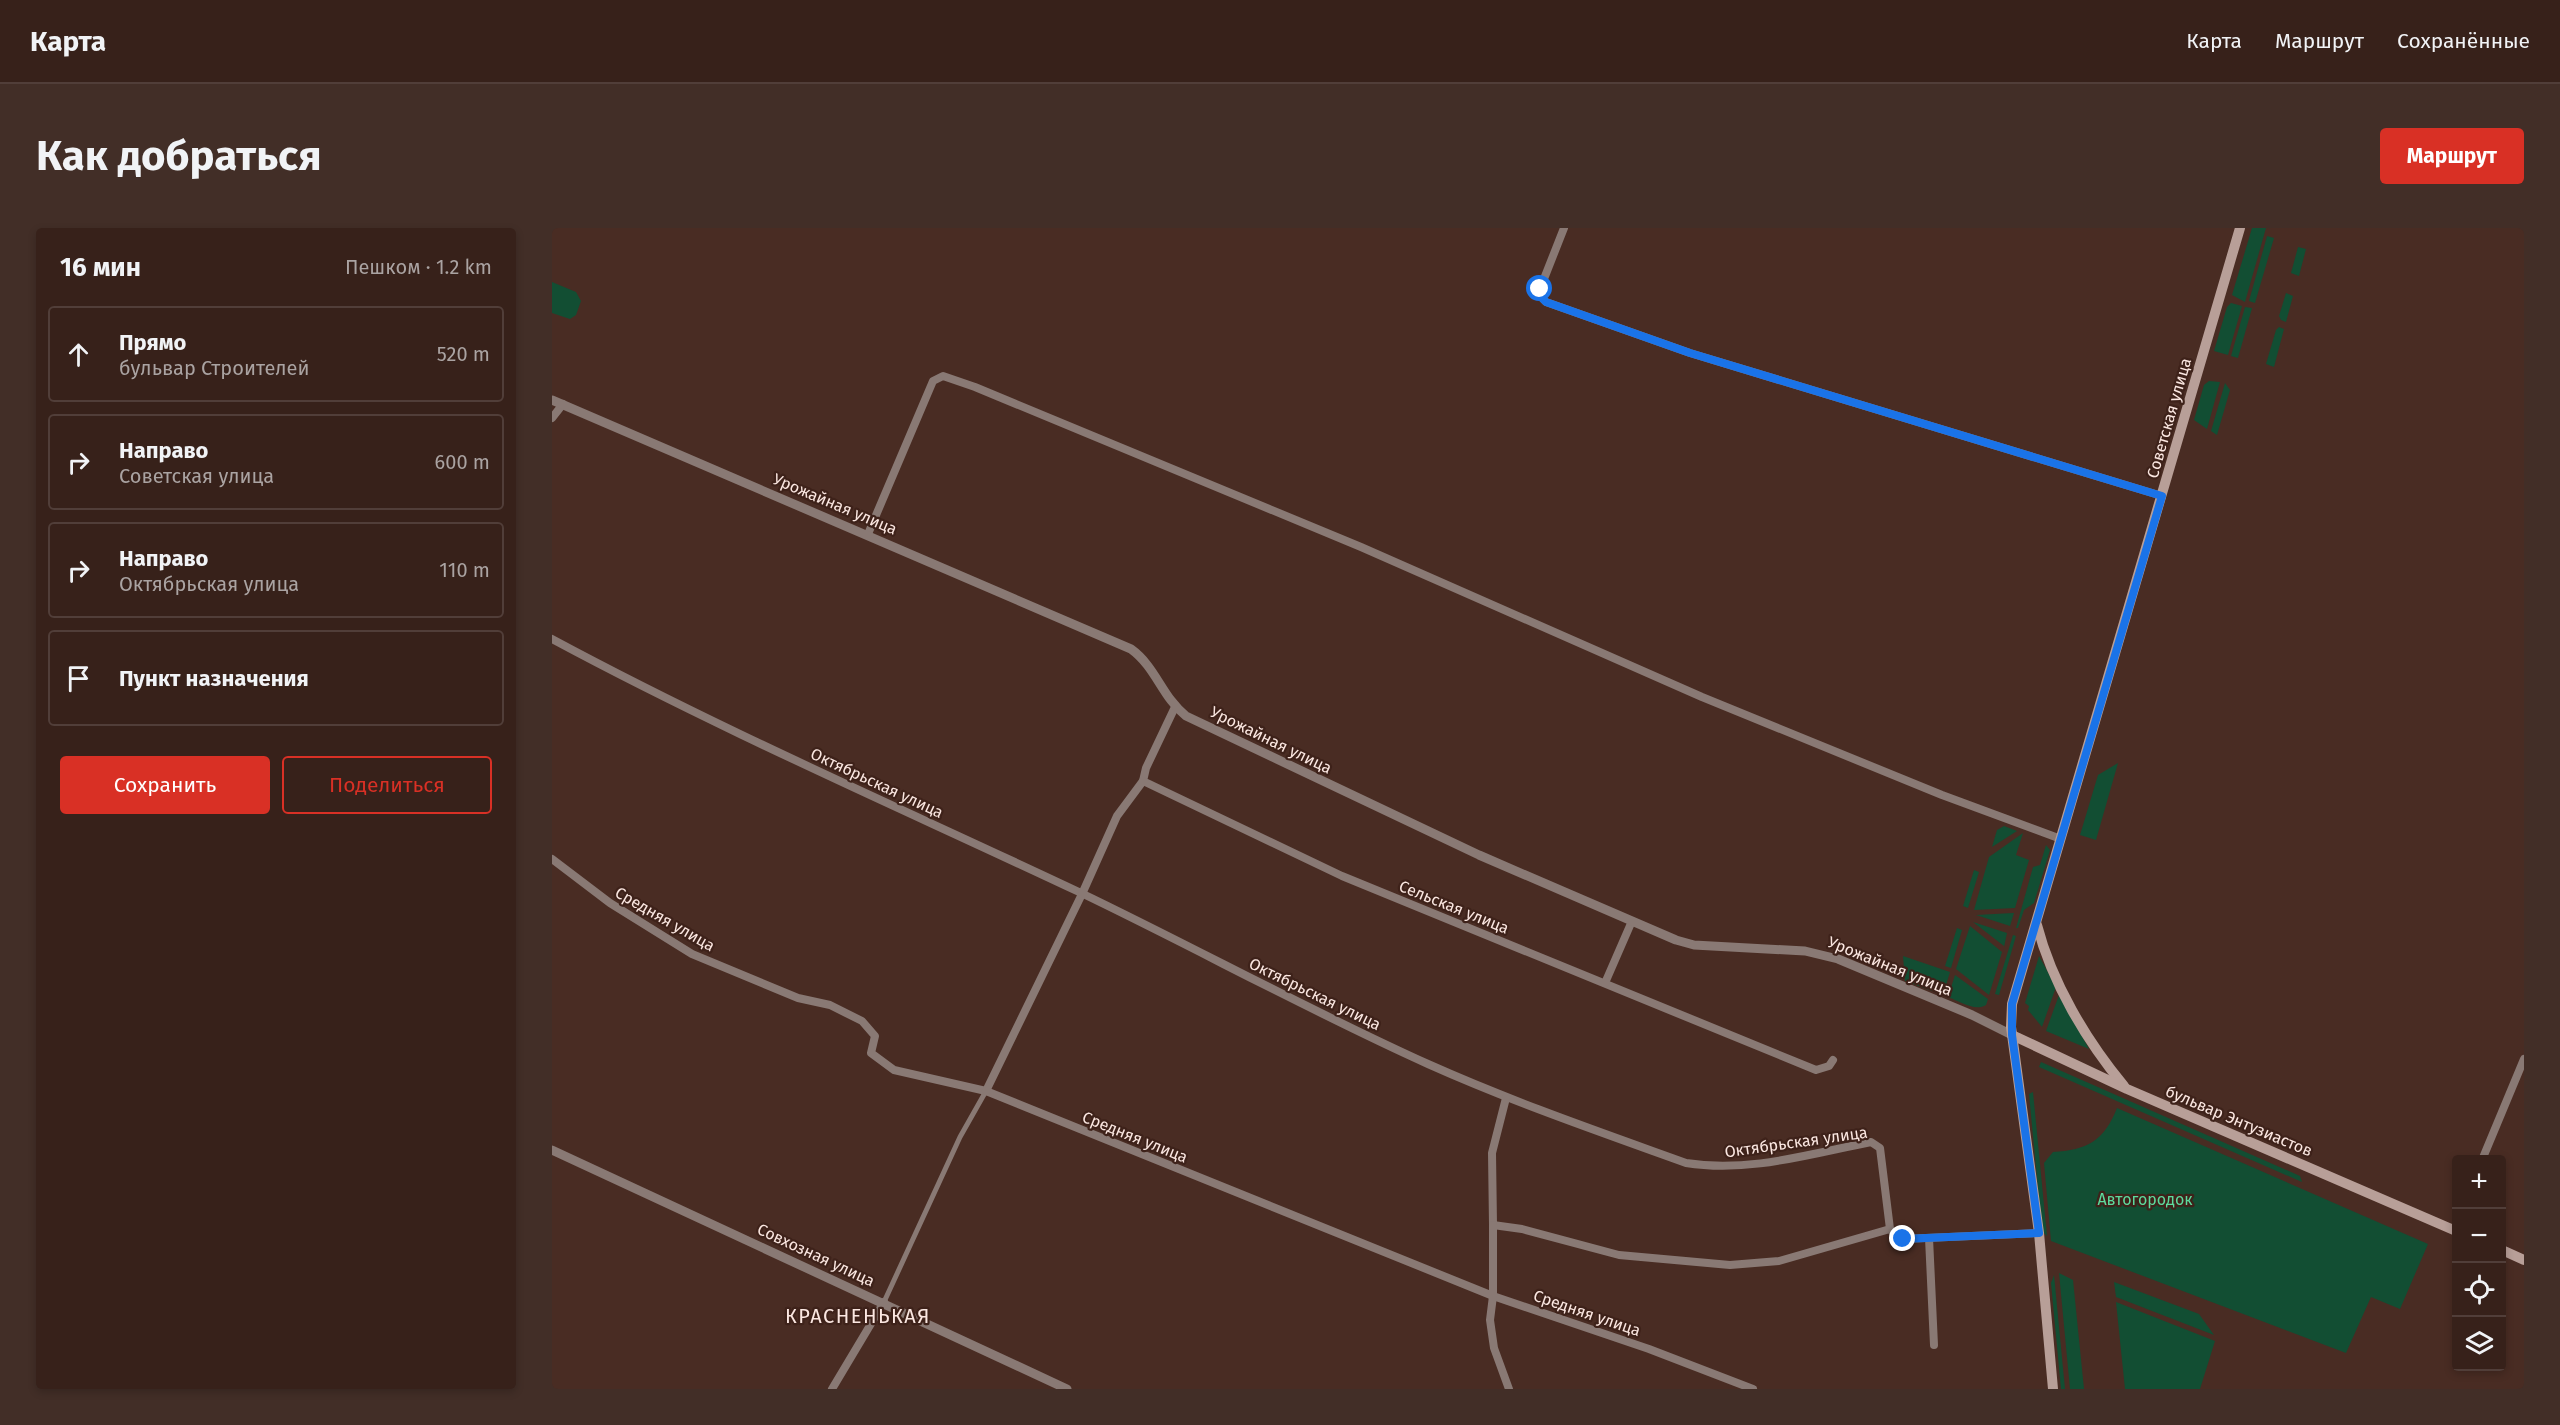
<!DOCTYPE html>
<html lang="ru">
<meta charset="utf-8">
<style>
:root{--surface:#37211a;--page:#422e27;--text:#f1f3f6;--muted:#aaa3a2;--line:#513e39;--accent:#d93025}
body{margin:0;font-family:"Fira Sans",sans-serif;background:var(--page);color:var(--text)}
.controls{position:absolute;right:18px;bottom:18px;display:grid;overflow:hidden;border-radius:6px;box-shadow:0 3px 9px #0003}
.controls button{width:54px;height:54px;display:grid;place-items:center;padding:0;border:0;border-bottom:2px solid var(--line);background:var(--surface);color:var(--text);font:30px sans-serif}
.stop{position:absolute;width:18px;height:18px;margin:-14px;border:4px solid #1a73e8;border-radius:50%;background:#fff}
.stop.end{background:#1a73e8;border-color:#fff;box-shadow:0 2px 6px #0008}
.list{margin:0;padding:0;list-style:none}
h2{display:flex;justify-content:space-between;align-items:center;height:78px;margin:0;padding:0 24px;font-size:26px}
h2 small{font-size:20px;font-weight:400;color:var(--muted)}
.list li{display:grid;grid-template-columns:39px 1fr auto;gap:18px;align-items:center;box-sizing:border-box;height:96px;margin:0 12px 12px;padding:0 12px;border:2px solid var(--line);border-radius:6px}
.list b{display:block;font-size:22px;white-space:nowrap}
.list p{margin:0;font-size:20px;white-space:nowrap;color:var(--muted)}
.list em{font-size:20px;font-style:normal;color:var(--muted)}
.actions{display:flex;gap:12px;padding:18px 24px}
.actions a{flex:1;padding:14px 0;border:2px solid var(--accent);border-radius:6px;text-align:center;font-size:21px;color:var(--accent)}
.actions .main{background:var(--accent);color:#fff}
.icon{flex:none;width:33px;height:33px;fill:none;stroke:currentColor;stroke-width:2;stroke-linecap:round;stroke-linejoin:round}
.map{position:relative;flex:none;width:1972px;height:1161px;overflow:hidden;border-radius:6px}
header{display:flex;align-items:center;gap:36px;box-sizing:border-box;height:84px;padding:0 30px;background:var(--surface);border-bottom:2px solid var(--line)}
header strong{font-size:28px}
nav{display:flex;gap:33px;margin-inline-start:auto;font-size:21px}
.intro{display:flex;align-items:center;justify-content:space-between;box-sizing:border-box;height:144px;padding:0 36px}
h1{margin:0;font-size:42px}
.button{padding:15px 27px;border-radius:6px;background:var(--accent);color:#fff;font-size:21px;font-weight:700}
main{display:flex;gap:36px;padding:0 36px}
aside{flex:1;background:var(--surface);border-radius:6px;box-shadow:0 3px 9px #0003}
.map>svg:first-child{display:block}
</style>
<header>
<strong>Карта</strong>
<nav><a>Карта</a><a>Маршрут</a><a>Сохранённые</a></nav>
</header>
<div class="intro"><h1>Как добраться</h1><a class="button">Маршрут</a></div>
<main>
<aside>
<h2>16 мин<small>Пешком · 1.2 km</small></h2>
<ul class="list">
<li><svg class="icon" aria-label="ahead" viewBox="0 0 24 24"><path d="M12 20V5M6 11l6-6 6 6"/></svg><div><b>Прямо</b><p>бульвар Строителей</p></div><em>520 m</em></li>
<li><svg class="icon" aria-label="right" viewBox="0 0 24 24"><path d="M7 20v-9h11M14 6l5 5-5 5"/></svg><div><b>Направо</b><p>Советская улица</p></div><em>600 m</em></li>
<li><svg class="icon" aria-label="right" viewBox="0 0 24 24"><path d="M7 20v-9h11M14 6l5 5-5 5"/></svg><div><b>Направо</b><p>Октябрьская улица</p></div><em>110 m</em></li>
<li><svg class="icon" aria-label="arrive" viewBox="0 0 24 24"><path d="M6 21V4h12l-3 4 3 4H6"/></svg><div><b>Пункт назначения</b></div></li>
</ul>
<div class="actions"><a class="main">Сохранить</a><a>Поделиться</a></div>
</aside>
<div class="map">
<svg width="1972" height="1161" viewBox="0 0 1972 1161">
<rect width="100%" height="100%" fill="#492c23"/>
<g fill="#124e33">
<path d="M1700,0h14l-21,74 -13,-7z"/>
<path d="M1715,8l7,2 -19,65 -6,-2z"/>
<path d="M1746,19l8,2 -7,27 -8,-3z"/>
<path d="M0,54l24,10 5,9 -5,14 -6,4 -18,-6z"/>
<path d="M1734,65l7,3 -7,26 -5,-2 -2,-4z"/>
<path d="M1679,75l11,3 -14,49 -14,-4 13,-44z"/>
<path d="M1693,79l7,1 -14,50 -7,-2z"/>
<path d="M1727,99l5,2 -10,38 -8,-3 10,-34z"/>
<path d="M1657,153l11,1 -13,47 -13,-9 10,-35z"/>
<path d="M1673,155l5,7 -13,45 -6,-4z"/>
<path d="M1566,535l-22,77 -16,-5 18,-60z"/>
<path d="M1452,598l13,5 -25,16 5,-17z"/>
<path d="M1471,605l-7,22 13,5 -14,48 -41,2 15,-53z"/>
<path d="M1494,617l4,5 -16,53 -10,7 -6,18h-2l17,-61 7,-2z"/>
<path d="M1422,642l5,2 -11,36 -5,-2z"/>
<path d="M1462,685l-4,13 -34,-11 37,-2z"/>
<path d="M1421,694l34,11 -3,14v-1z"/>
<path d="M1418,698l32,26 -13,43 -33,-26z"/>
<path d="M1405,700l5,2 -11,38 -6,-2z"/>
<path d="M1461,707l3,1 -17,59 -4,-1z"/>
<path d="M1351,728l47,16 -7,23 -38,-14z"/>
<path d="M1487,728l17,31 -14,40 -14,-17 1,-4 -4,-3z"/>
<path d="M1403,747l33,24 -2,6c-11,7 -27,-4 -38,-8z"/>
<path d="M1507,767l30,54 -43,-18z"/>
<path d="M1489,834l259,114 2,6 -263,-115z"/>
<path d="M1481,864l14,144 -5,-5 -13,-137z"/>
<path d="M1565,880l311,136 -28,65 -29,-12 -25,56 -295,-112 -7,-78 9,-11c34,-2 51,-11 64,-44z"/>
<path d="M1507,1045l14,7 11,109h-14z"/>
<path d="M1502,1047l11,114h-4l-10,-106z"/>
<path d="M1562,1054l85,32 15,21 -98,-38z"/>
<path d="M1564,1074l99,39 -15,48h-75z"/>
</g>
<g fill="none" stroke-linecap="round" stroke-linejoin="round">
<path stroke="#897974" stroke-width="5" d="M332,1074l76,-165 26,-46"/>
<g stroke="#897974" stroke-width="8">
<path d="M1012,0l-24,61 1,8 5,5 144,51 472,143"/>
<path d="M0,190l11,-14"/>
<path d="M316,306l65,-153 10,-5 32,11 386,160 341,150 240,98 119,44"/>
<path d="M0,411c171,92 351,170 527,253 117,56 231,119 349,172 85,38 172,68 258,99 63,10 123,-9 185,-21l9,6 10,81 6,7 7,3 136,-6"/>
<path d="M623,479l-29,61 -3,13 199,95 474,194 13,-4 4,-6"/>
<path d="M0,631l58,44 82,51 106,44 32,7 32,16 13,15 -4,17 23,17 92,21 507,205 156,53 104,40"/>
<path d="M1053,755l27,-62"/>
<path d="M434,863l96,-197 35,-78 26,-35"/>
<path d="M954,870l-14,55 1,72 29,4 97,26 111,10 49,-4 111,-32"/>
<path d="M1930,932l42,-101"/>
<path d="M941,997v71l-3,24 4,28 15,41"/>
<path d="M1377,1010l5,107"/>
<path d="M280,1161l52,-87"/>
</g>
<g stroke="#897974" stroke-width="9">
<path d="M0,172l579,249c25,18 31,48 55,67l293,139 197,85 18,5 111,6 33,8 134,56 40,20"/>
<path d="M0,922l515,239"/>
</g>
<g stroke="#b89f98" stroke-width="10">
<path d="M1485,697c15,58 49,115 87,161"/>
<path d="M1460,807l115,54 329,142"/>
<path d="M1950,1022l22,10"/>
<path d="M1501,1161l-14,-156 -28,-206 1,-23 228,-776"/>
</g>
</g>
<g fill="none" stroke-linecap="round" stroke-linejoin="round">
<path stroke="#1a73e8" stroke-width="8" d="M988,61l1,8 5,5 144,51 472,143 -150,508v31l27,198 -136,6"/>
</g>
<g text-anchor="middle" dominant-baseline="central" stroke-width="4.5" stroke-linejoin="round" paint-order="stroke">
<g font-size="16" fill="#fbe7e1" stroke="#3e221a">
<text transform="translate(1617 190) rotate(-74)">Советская улица</text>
<text transform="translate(283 276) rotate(23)">Урожайная улица</text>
<text transform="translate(719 512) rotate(26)">Урожайная улица</text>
<text transform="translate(325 555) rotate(25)">Октябрьская улица</text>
<text transform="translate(902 679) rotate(22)">Сельская улица</text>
<text transform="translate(113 691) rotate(30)">Средняя улица</text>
<text transform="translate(1338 738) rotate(22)">Урожайная улица</text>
<text transform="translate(763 766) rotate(26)">Октябрьская улица</text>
<text transform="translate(1687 893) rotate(23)">бульвар Энтузиастов</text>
<text transform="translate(583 909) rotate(22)">Средняя улица</text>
<text transform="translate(1244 914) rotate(-8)">Октябрьская улица</text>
<text transform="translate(264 1027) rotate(25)">Совхозная улица</text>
<text transform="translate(1035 1085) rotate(19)">Средняя улица</text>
</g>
<g font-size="16" fill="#5ddb9e" stroke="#3e221a">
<text x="1593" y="971">Автогородок</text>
</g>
<g font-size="20" letter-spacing="1.5" fill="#fbe7e1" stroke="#3e221a">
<text x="306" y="1088">КРАСНЕНЬКАЯ</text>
</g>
</g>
</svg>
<div class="controls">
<button>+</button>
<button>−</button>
<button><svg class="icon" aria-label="locate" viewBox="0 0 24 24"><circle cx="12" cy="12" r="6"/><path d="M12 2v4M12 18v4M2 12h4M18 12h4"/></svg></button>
<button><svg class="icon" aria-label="layers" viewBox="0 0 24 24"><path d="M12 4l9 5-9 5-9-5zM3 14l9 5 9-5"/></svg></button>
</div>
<div class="stop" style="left:988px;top:61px"></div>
<div class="stop end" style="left:1351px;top:1011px"></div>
</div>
</main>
